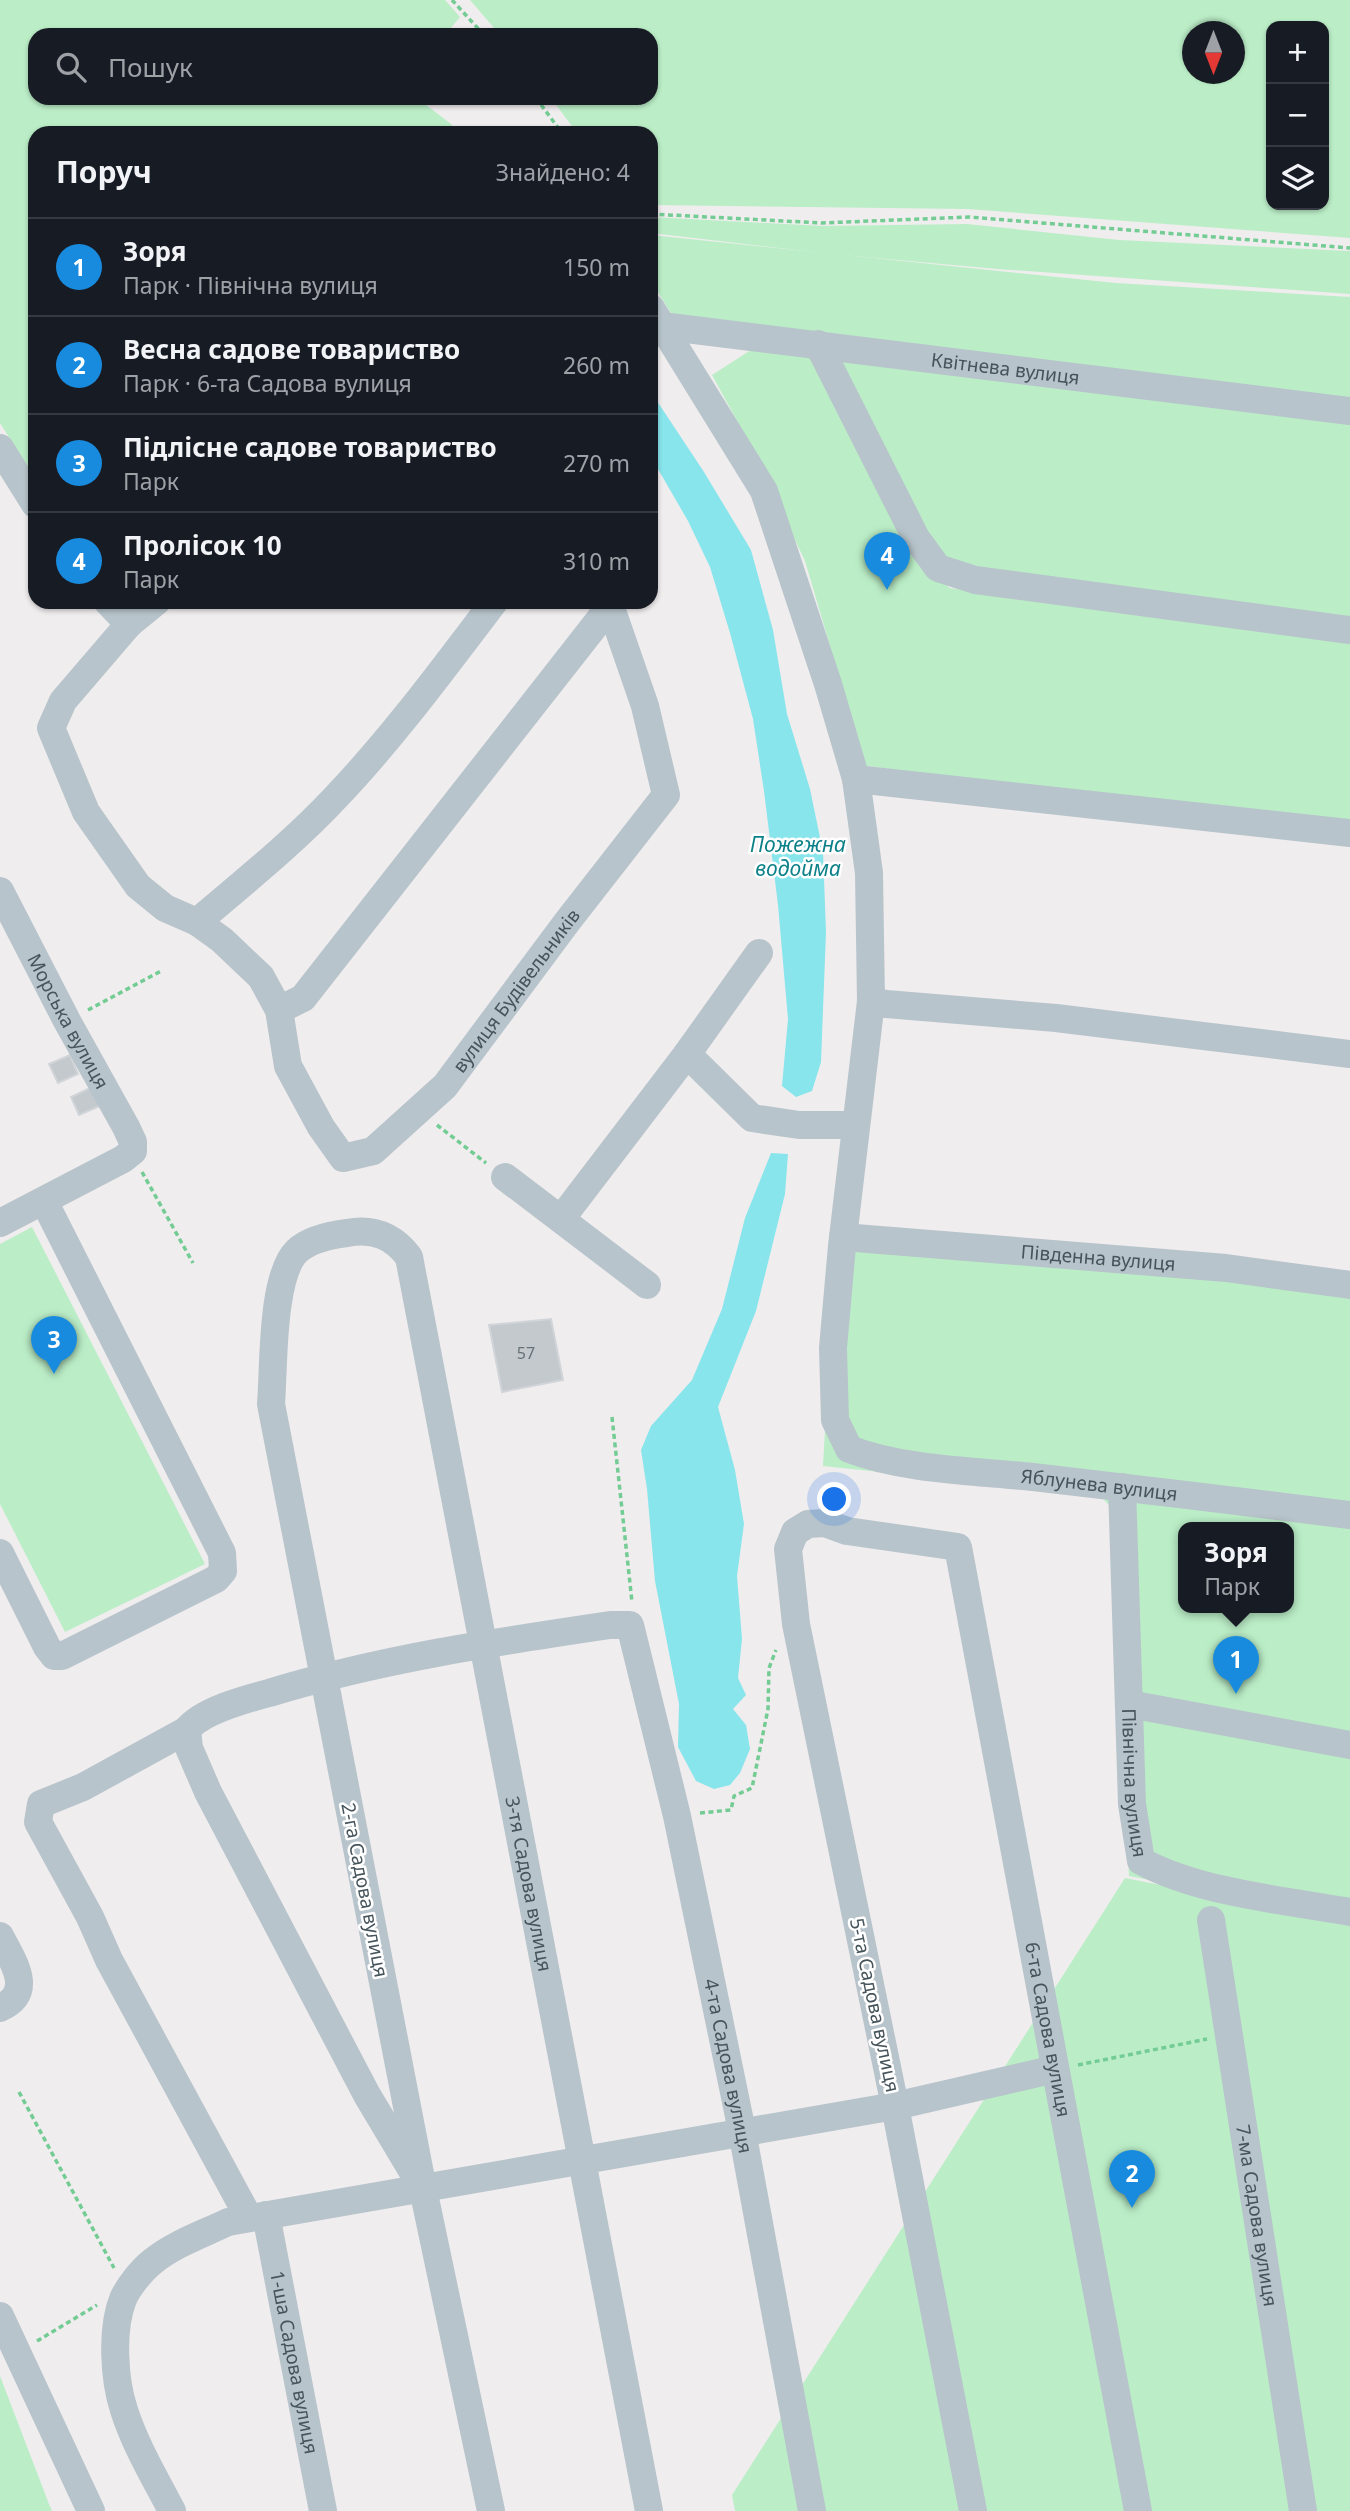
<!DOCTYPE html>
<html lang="uk">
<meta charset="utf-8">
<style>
:root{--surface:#171b24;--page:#20242c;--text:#f1f3f6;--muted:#9ea1a6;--line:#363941;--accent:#198bde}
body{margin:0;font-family:"Noto Sans",sans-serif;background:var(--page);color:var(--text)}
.controls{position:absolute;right:21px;top:21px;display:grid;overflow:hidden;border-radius:14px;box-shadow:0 2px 5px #0004}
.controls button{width:63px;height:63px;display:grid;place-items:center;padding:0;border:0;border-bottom:2px solid var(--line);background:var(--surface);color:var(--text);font:35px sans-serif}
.compass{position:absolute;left:1182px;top:21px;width:63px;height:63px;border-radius:50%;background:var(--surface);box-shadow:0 2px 5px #0004;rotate:180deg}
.you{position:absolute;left:835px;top:1500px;width:24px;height:24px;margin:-18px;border:5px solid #fff;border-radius:50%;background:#1a73e8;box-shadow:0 0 0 10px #1a73e833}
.badge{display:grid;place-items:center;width:46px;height:46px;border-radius:50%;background:var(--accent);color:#fff;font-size:23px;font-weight:700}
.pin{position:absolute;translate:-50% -58px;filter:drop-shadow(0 2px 4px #0008)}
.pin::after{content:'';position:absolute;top:37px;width:24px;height:21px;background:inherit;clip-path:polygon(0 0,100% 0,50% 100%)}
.popup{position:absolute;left:1178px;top:1522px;width:116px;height:91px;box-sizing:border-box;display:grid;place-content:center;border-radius:14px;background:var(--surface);filter:drop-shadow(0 2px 5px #0005);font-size:23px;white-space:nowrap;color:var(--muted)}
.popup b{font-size:26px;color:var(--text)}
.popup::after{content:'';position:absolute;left:50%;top:100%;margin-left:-14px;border:14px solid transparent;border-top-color:var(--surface)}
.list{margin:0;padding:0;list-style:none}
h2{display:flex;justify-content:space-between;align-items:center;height:91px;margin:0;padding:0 28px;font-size:30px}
h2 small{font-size:23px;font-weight:400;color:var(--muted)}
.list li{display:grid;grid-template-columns:46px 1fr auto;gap:21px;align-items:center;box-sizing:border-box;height:98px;padding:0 28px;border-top:2px solid var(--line)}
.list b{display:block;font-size:26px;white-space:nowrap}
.list p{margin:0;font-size:23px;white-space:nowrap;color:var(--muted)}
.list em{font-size:23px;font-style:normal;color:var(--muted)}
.icon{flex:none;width:38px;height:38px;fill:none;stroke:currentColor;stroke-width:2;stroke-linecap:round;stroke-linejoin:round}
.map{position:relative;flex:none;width:1350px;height:2511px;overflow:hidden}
.search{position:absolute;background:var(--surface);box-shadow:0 2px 5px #0004;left:28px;top:28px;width:630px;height:77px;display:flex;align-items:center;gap:18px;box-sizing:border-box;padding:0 24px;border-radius:21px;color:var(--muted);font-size:26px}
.panel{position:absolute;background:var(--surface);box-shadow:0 2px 5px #0004;left:28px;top:126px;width:630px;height:483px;border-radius:21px}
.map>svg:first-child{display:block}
</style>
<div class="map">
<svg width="1350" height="2511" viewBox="0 0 1350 2511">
<rect width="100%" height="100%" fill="#f0edee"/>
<g fill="#bbeec7" fill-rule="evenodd">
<path d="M0,0h445l15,17 -15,18h-410v63h382l34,26 7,9h-423v345l-35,-55z"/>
<path d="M470,0h880v238l-383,-29 -316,-4v-72h-74l-26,-35h100v-63h-151zM1271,26h53v179h-53zM1192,32h42v42h-42z"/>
<path d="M651,217l172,9 144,-2 152,16 231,11v43l-353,-25 -166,-15 -180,-21z"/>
<path d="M651,235l465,48 234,14v107l-674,-83 -25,-40z"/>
<path d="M754,348l62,11 104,208 30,21 400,52v189l-490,-64 -22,-92 -33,-112 -57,-120 -36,-66z"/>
<path d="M841,360l509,62v202l-336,-45 -77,-25z"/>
<path d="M32,1227l173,337 -140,68 -65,-128v-260z"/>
<path d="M836,1229l514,58v632l-221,-43 -13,-364 -17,-17 -276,-29zM1184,1528h104v80h-104z"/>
<path d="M1125,1878l225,44v589h-615l-3,-16z"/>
<path d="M0,2376l49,128 3,7h-52z"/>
</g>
<g fill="#88e5eb">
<path d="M651,392l53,80 47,78 22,80 14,84 23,75 13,63 3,80 -5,130 -9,29 -16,6 -14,-11 6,-67 -10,-114 -14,-114 -11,-72 -23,-86 -20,-66 -22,-46 -37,-64z"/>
<path d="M771,1153l17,1 -3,40 -29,117 -38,96 17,63 9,54 -7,52 5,63 -4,39 8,17 -13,14 13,16 4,24 -10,24 -10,12 -16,4 -18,-8 -18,-34 1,-43 -24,-123 -8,-92 -6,-39 10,-24 41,-46 30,-71 23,-91z"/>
</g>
<g fill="#c4c9cd" stroke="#d1d5d9" stroke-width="2">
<path d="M70,1055l8,19 -20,9 -9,-19z"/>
<path d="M92,1087l8,19 -21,9 -8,-18z"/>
<path d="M551,1319l12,61 -61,12 -13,-67z"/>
</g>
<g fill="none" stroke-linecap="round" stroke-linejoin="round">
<g stroke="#73cc93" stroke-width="3.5" stroke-dasharray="5 3.5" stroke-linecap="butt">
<path d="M452,0l32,35"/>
<path d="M536,98l26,35"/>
<path d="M651,214l171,9 147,-6 381,31"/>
<path d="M88,1010l75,-40"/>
<path d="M437,1125l49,38"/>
<path d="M142,1172l51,91"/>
<path d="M612,1417l20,185"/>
<path d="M700,1813l31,-3 3,-14 18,-8 16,-79 1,-41 7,-18"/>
<path d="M1078,2065l129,-26"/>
<path d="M19,2092l95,176"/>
<path d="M37,2341l60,-36"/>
</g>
<g stroke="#b8c4cb" stroke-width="28">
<path id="s1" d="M651,308l113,183 64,193 28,95 13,94 2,128 -29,245 -9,102 2,72 14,29c55,21 125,22 184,28 106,12 211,25 317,38"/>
<path id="s2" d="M662,326l688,85"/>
<path d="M818,344l98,194 22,30 37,12 375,50"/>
<path d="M0,448l35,56"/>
<path d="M108,602l21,22"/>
<path id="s3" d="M156,602l-27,22 -66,77 -12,27 35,84 52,74 27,22 32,14 25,18 39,37 18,33 9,56 33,61 22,31 30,-7 72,-65 122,-164 99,-127 -21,-89 -36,-104"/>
<path d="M856,779l494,54"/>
<path id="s4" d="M0,891l67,130 59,106 7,15v9l-10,8 -123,64"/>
<path d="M197,922c47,-40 97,-80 139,-125 58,-61 107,-128 158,-195"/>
<path d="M871,1001l15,3 170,14 294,36"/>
<path d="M279,1010l24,-12 308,-393"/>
<path d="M687,1054l65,64 47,7h57"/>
<path d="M505,1177l142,108"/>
<path d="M561,1219l126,-165 72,-101"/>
<path id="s5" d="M843,1237l383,31 124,17"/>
<path id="s6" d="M1122,1487l10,317 9,57c59,32 143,39 209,51"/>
<path d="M0,1553l47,94 7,9h8l154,-77 7,-8 -1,-18 -178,-352"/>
<path d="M1129,1704l221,41"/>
<path d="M187,1730l-104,57 -42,17 -3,18 52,95 19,43 140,258"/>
<path id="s7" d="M1211,1920l92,591"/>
<path d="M0,1936c12,24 36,56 0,72"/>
<path id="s8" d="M413,2172l-46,-77 -159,-303 -19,-44 -2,-18c14,-19 59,-31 82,-37 111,-34 226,-51 341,-68h20l47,191 65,315 70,380"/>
<path id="s9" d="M266,2215l57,296"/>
<path d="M0,2316l91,195"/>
<path d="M172,2511c-17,-33 -37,-66 -48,-101 -10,-30 -13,-81 -1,-111 5,-12 19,-29 29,-37 22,-18 51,-28 76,-40l667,-116 160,-37"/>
<path id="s10" d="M491,2511l-68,-322 -152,-785c3,-36 0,-128 26,-153 13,-12 34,-16 50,-18 27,-5 46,3 62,24l240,1254"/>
<path id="s11" d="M973,2511l-78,-405 -99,-482 -8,-75 7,-17 13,-8 17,-1 22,8 111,16 180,964"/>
</g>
</g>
<g text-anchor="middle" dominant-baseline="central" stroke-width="5" stroke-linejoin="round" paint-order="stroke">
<g font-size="16" fill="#667178">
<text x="526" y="1353">57</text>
</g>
<g font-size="19" fill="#46545b" stroke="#fff">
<text stroke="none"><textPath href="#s2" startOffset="346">Квітнева вулиця</textPath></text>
<text stroke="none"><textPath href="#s3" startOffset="950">вулиця Будівельників</textPath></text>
<text stroke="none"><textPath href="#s4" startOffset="147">Морська вулиця</textPath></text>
<text stroke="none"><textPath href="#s5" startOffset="256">Південна вулиця</textPath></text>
<text stroke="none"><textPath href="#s1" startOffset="1447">Яблунева вулиця</textPath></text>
<text stroke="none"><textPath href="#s6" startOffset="296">Північна вулиця</textPath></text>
<text stroke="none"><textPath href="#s10" startOffset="2049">3-тя Садова вулиця</textPath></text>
<text transform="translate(365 1890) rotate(79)">2-га Садова вулиця</text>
<text transform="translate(875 2005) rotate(78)">5-та Садова вулиця</text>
<text stroke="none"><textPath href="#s11" startOffset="1657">6-та Садова вулиця</textPath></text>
<text stroke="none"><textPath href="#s8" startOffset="1409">4-та Садова вулиця</textPath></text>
<text stroke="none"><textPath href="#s7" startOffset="299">7-ма Садова вулиця</textPath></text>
<text stroke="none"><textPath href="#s9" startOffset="150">1-ша Садова вулиця</textPath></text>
</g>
<g font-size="21" font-style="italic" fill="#0d8189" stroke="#fff">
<text x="798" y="844">Пожежна<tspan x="798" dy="24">водойма</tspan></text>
</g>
</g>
</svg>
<div class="controls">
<button>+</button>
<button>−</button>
<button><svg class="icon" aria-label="layers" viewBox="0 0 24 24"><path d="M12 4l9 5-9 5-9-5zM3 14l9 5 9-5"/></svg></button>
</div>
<svg class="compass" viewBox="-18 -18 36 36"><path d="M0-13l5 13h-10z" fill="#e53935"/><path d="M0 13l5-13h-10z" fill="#9ea1a6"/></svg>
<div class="you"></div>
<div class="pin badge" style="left:1236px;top:1694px">1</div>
<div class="popup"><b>Зоря</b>Парк</div>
<div class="pin badge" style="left:1132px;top:2208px">2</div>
<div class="pin badge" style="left:54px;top:1374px">3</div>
<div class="pin badge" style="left:887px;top:590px">4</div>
<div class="search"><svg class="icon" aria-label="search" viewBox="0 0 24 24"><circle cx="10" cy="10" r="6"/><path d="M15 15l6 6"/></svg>Пошук</div>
<section class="panel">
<h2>Поруч<small>Знайдено: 4</small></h2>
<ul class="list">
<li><span class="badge">1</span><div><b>Зоря</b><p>Парк · Північна вулиця</p></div><em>150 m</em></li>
<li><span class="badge">2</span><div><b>Весна садове товариство</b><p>Парк · 6-та Садова вулиця</p></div><em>260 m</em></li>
<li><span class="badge">3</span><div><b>Підлісне садове товариство</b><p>Парк</p></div><em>270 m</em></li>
<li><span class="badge">4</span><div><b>Пролісок 10</b><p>Парк</p></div><em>310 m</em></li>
</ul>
</section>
</div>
